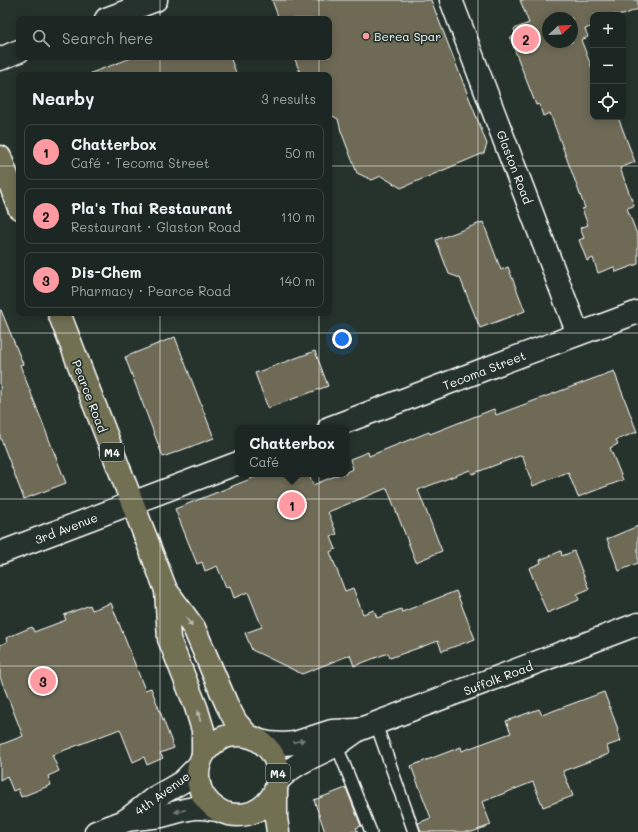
<!DOCTYPE html>
<meta charset="utf-8">
<style>
:root{--surface:#1c2622;--page:#252e2a;--text:#f1f3f6;--muted:#a0a5a5;--line:#3a4340;--accent:#ff9aa2}
body{margin:0;font-family:Mali,sans-serif;background:var(--page);color:var(--text)}
.controls{position:absolute;right:12px;top:12px;display:grid;overflow:hidden;border-radius:8px;box-shadow:0 2px 10px #0003}
.controls button{width:36px;height:36px;display:grid;place-items:center;padding:0;border:0;border-bottom:1px solid var(--line);background:var(--surface);color:var(--text);font:20px sans-serif}
.compass{position:absolute;left:542px;top:12px;width:36px;height:36px;border-radius:50%;background:var(--surface);box-shadow:0 2px 10px #0003;rotate:67deg}
.you{position:absolute;left:342px;top:339px;width:14px;height:14px;margin:-10px;border:3px solid #fff;border-radius:50%;background:#1a73e8;box-shadow:0 0 0 6px #1a73e833}
.badge{display:grid;place-items:center;width:26px;height:26px;border-radius:50%;background:var(--accent);color:#111;font-size:13px;font-weight:700}
.pin{position:absolute;translate:-50% -50%;border:2px solid #fff;box-shadow:0 1px 4px #0006}
.popup{position:absolute;left:235px;top:425px;width:114px;height:52px;box-sizing:border-box;display:grid;place-content:center;border-radius:8px;background:var(--surface);filter:drop-shadow(0 1px 3px #0005);font-size:13px;white-space:nowrap;color:var(--muted)}
.popup b{font-size:15px;color:var(--text)}
.popup::after{content:'';position:absolute;left:50%;top:100%;margin-left:-8px;border:8px solid transparent;border-top-color:var(--surface)}
.list{margin:0;padding:0;list-style:none}
h2{display:flex;justify-content:space-between;align-items:center;height:52px;margin:0;padding:0 16px;font-size:17px}
h2 small{font-size:13px;font-weight:400;color:var(--muted)}
.list li{display:grid;grid-template-columns:26px 1fr auto;gap:12px;align-items:center;box-sizing:border-box;height:56px;margin:0 8px 8px;padding:0 8px;border:1px solid var(--line);border-radius:8px}
.list b{display:block;font-size:15px;white-space:nowrap}
.list p{margin:0;font-size:13px;white-space:nowrap;color:var(--muted)}
.list em{font-size:13px;font-style:normal;color:var(--muted)}
.icon{flex:none;width:22px;height:22px;fill:none;stroke:currentColor;stroke-width:2;stroke-linecap:round;stroke-linejoin:round}
.map{position:relative;flex:none;width:638px;height:832px;overflow:hidden}
.search{position:absolute;background:var(--surface);box-shadow:0 2px 10px #0003;left:16px;top:16px;width:316px;height:44px;display:flex;align-items:center;gap:10px;box-sizing:border-box;padding:0 14px;border-radius:8px;color:var(--muted);font-size:15px}
.panel{position:absolute;background:var(--surface);box-shadow:0 2px 10px #0003;left:16px;top:72px;width:316px;height:244px;border-radius:8px}
.map>svg:first-child{display:block}
</style>
<div class="map">
<svg width="638" height="832" viewBox="0 0 638 832">
<rect width="100%" height="100%" fill="#26332d"/>
<filter id="ink" filterUnits="userSpaceOnUse"><feTurbulence type="fractalNoise" baseFrequency=".025" numOctaves="2"/><feDisplacementMap in="SourceGraphic" scale="8" xChannelSelector="R" yChannelSelector="G"/><feConvolveMatrix kernelMatrix="1 2 1 2 8 2 1 2 1" color-interpolation-filters="sRGB"/></filter>
<g filter="url(#ink)">
<g fill="#6e6a57" stroke="#fff" fill-rule="evenodd">
<path d="M272,0h159l56,144 -3,9 -83,35 -20,-12 -9,4 -15,-7 -16,-42 -3,-12 -9,-5v-39h-28l-7,-18h35v-38h-50z"/>
<path d="M520,0h118v9l-15,6h-30v11l-8,3 3,8 -7,3 12,31v46h25l17,45 -15,6 14,38 -7,2 11,29v27l-22,8 -2,-5 -16,6 -5,-15 -6,3 -8,-21 5,-2 -4,-10 8,-3 -6,-16 3,-1 -35,-95 -7,3 -4,-12 -3,1 -26,-67 6,-3 -2,-6 15,-6zM548,18h24v24h-24z"/>
<path d="M134,57h96l7,18h-146v-2z"/>
<path d="M483,222l18,48 7,-3 17,44 -45,17 -20,-50 -11,-4 -13,-34z"/>
<path d="M0,310h1l22,54 -3,1 46,118 -42,16 -24,-62z"/>
<path d="M175,337l39,101 -51,19 -38,-100z"/>
<path d="M315,351l13,35 -60,22 -13,-35z"/>
<path d="M614,371l23,61 -21,8 2,4 -8,4 13,32 -45,17 -10,-25 -35,14 -11,-31 -50,19 -2,-4 -52,20 24,61 -26,11 -29,-74 -59,24 9,22 -6,3 5,12 -6,3 15,39 8,-3 10,26 11,-4 3,8 24,-9 1,3 54,-21 19,48 -33,12 -4,-10 -48,17 -2,-5 -34,13 -4,-11 -48,19 -50,-24 -7,-17 17,-6 -14,-35 -14,6 -4,-12 -4,1 -9,-21 -12,5 -3,-9 -5,2 -22,-55 88,-35h46l4,11 27,-11h6v-2l7,-3 -3,-10 18,-7 1,4 60,-24 1,2 64,-25 2,6z"/>
<path d="M638,526v37l-19,8 -12,-32z"/>
<path d="M561,551l1,5 12,-5 15,38 -12,5 2,6 -32,13 -18,-45 12,-5 -1,-3z"/>
<path d="M111,603l34,87 6,-2 23,60 -14,5 3,5 -16,7 -3,-8 -11,5 -13,-33 -68,26 7,16 -11,5 3,9 -30,12 -3,-8 -5,2 -6,-15 -7,4v-35l23,-9 -23,-59v-32l7,-3 -1,-4 26,-11 2,5 32,-12 -2,-5 26,-10 2,5z"/>
<path d="M604,692l14,37 -1,1 4,11 -14,5 2,8 -46,17 10,25 -30,11 -10,-25 -51,20 9,23 -19,7h-51l-3,-9 13,-5 -20,-52 50,-19 1,4 49,-18 -5,-12 33,-12 3,6z"/>
<path d="M346,788l15,38 -5,2 2,4h-33l-11,-32z"/>
</g>
<g fill="none" stroke-linecap="round" stroke-linejoin="round">
<defs>
<g id="lane">
<path d="M376,724l38,108"/>
<path d="M335,741l36,91"/>
</g>
<g id="street">
<path d="M451,0l127,334"/>
<path d="M329,428l164,-62 145,-54"/>
<path d="M0,553l238,-90"/>
<path d="M260,741l9,2 14,1 12,-1 37,-12 25,-1"/>
<path d="M277,782c16,-19 37,-25 58,-36 8,-5 16,-11 23,-16l280,-106"/>
</g>
<g id="secondary">
<path d="M106,19l50,-19"/>
<path d="M0,59l19,-8"/>
<path d="M126,820l36,-4 22,-6 10,-2h9l15,2"/>
<path d="M96,832l29,-11 29,-23 28,-16 17,-17"/>
</g>
<g id="primary">
<path d="M0,157l19,51"/>
<path d="M59,313l107,277 28,38 33,77 9,17 12,14"/>
<path d="M166,590l3,49 27,68 7,23v24"/>
<circle cx="238" cy="775" r="40"/>
<path d="M276,790v28l2,14"/>
</g>
</defs>
<use href="#lane" stroke="#fff" stroke-width="14"/>
<use href="#street" stroke="#fff" stroke-width="25"/>
<use href="#secondary" stroke="#fff" stroke-width="25"/>
<use href="#primary" stroke="#fff" stroke-width="25"/>
<use href="#lane" stroke="#26332d" stroke-width="11"/>
<use href="#street" stroke="#26332d" stroke-width="22"/>
<use href="#secondary" stroke="#26332d" stroke-width="22"/>
<use href="#primary" stroke="#716f52" stroke-width="22"/>
</g>
<defs><path id="oneway-solid" d="M-6-.8H1V-3.2L6.5 0L1 3.2V.8H-6Z"/></defs>
<g fill="#bfbeb1">
<use href="#oneway-solid" transform="translate(189 622) rotate(54)"/>
<use href="#oneway-solid" transform="translate(199 716) rotate(-105)"/>
</g>
<g fill="#727a76">
<use href="#oneway-solid" transform="translate(299 741) rotate(-13)"/>
<use href="#oneway-solid" transform="translate(180 811) rotate(167)"/>
</g>
</g>
<path fill="none" stroke="#fff" stroke-width="1" stroke-opacity="0.55" d="M160,0v19M319,0v19M478,0v832M160,57v18M319,57v18M0,166h19M329,166h309M160,313v519M319,313v519M0,333h638M0,499h638M0,666h638"/>
<circle fill="#ff9aa2" stroke="#26332d" stroke-width="1.5" cx="366" cy="36" r="4"/>
<g text-anchor="middle" dominant-baseline="central" stroke-width="3.5" stroke-linejoin="round" paint-order="stroke">
<g fill="#26332d" stroke="#bec2c0" stroke-width="1">
<rect x="100" y="443" width="24" height="18" rx="3"/>
<rect x="266" y="764" width="24" height="18" rx="3"/>
</g>
<g font-size="11" font-weight="bold" fill="#fff">
<text x="112" y="452">M4</text>
<text x="278" y="773">M4</text>
</g>
<g font-size="12" fill="#fff" stroke="#26332d" text-anchor="start">
<text x="374" y="36">Berea Spar</text>
</g>
<g font-size="12" fill="#fff" stroke="#26332d">
<text transform="translate(515 167) rotate(69)">Glaston Road</text>
<text transform="translate(484 370) rotate(-21)">Tecoma Street</text>
<text transform="translate(90 396) rotate(69)">Pearce Road</text>
<text transform="translate(66 528) rotate(-21)">3rd Avenue</text>
<text transform="translate(498 678) rotate(-21)">Suffolk Road</text>
<text transform="translate(162 793) rotate(-36)">4th Avenue</text>
</g>
</g>
</svg>
<div class="controls">
<button>+</button>
<button>−</button>
<button><svg class="icon" aria-label="locate" viewBox="0 0 24 24"><circle cx="12" cy="12" r="6"/><path d="M12 2v4M12 18v4M2 12h4M18 12h4"/></svg></button>
</div>
<svg class="compass" viewBox="-18 -18 36 36"><path d="M0-13l5 13h-10z" fill="#e53935"/><path d="M0 13l5-13h-10z" fill="#a0a5a5"/></svg>
<div class="you"></div>
<div class="pin badge" style="left:292px;top:505px">1</div>
<div class="popup"><b>Chatterbox</b>Café</div>
<div class="pin badge" style="left:526px;top:39px">2</div>
<div class="pin badge" style="left:43px;top:681px">3</div>
<div class="search"><svg class="icon" aria-label="search" viewBox="0 0 24 24"><circle cx="10" cy="10" r="6"/><path d="M15 15l6 6"/></svg>Search here</div>
<section class="panel">
<h2>Nearby<small>3 results</small></h2>
<ul class="list">
<li><span class="badge">1</span><div><b>Chatterbox</b><p>Café · Tecoma Street</p></div><em>50 m</em></li>
<li><span class="badge">2</span><div><b>Pla's Thai Restaurant</b><p>Restaurant · Glaston Road</p></div><em>110 m</em></li>
<li><span class="badge">3</span><div><b>Dis-Chem</b><p>Pharmacy · Pearce Road</p></div><em>140 m</em></li>
</ul>
</section>
</div>
